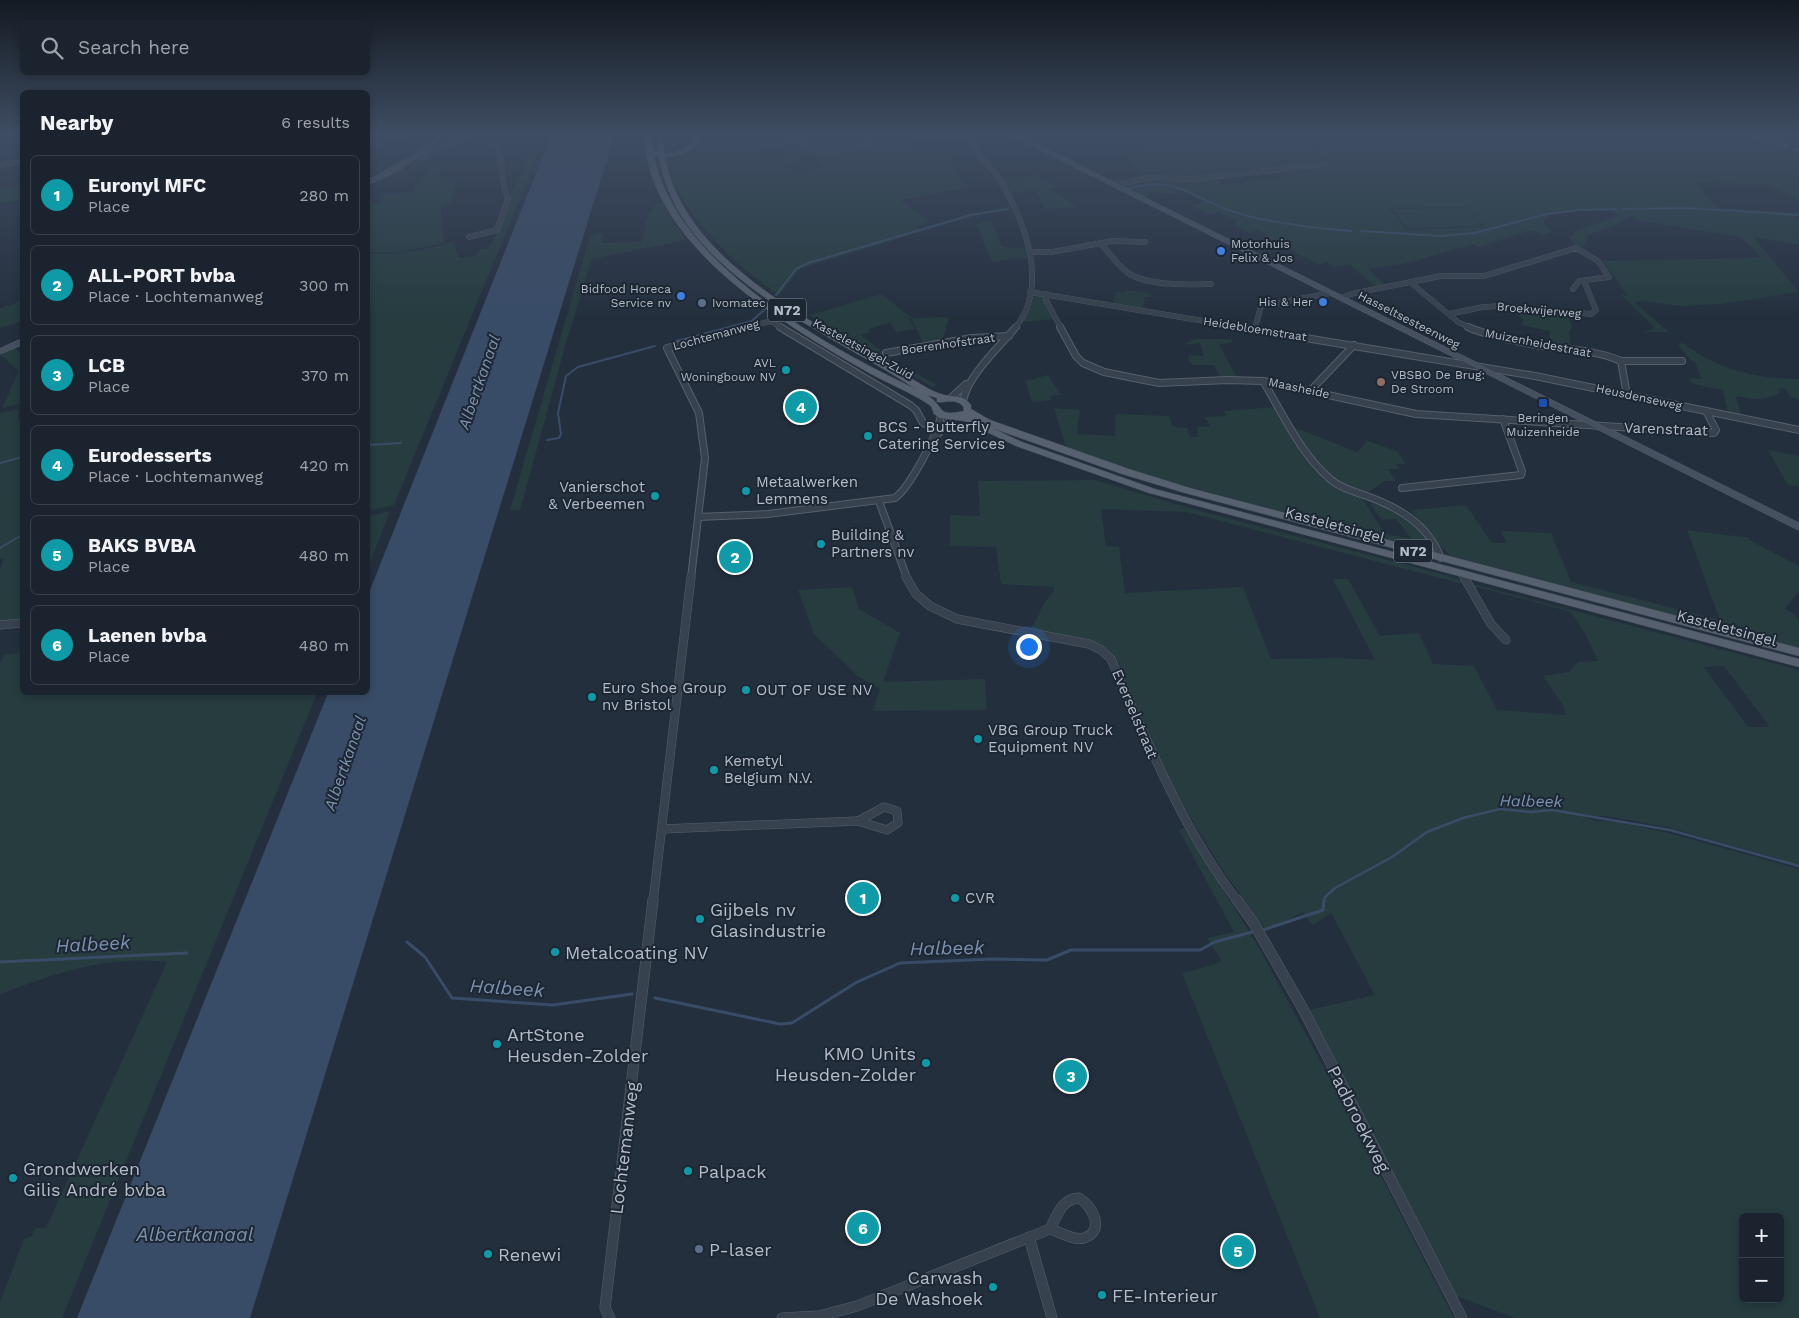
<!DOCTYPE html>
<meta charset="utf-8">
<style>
:root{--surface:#1b232e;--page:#242b36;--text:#f1f3f6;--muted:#a0a4aa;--line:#39404a;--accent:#d93025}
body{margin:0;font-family:"Work Sans",sans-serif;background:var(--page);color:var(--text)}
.controls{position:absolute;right:15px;bottom:15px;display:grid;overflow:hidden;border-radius:8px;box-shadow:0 2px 8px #0003}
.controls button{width:45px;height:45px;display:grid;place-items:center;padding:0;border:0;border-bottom:1px solid var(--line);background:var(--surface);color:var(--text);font:25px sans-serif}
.you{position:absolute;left:1028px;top:646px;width:18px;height:18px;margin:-12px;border:4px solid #fff;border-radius:50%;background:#1a73e8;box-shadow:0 0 0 8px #1a73e833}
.badge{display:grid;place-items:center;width:32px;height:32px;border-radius:50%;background:var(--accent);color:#fff;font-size:16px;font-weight:700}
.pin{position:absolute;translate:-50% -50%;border:2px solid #fff;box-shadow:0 1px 5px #0006}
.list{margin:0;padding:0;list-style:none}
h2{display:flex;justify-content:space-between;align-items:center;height:65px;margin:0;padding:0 20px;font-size:21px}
h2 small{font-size:16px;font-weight:400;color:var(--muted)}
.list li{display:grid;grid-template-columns:32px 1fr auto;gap:15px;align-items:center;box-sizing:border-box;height:80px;margin:0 10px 10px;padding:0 10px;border:1px solid var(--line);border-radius:8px}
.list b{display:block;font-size:19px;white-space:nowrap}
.list p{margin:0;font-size:16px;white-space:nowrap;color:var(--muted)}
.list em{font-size:16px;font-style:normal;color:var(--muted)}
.icon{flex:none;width:28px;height:28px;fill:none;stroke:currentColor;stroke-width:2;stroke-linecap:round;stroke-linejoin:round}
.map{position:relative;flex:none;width:1799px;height:1318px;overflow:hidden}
.search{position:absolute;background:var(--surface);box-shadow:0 2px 8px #0003;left:20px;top:20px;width:350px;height:55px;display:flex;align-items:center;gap:12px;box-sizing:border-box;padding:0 18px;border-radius:8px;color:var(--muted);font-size:19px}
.panel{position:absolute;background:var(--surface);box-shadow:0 2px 8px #0003;left:20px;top:90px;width:350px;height:605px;border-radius:8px}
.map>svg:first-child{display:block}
</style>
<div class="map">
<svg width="1799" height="1318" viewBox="0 0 1799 1318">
<rect width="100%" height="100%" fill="#242f3e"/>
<g fill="#263c3f" fill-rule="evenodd">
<path d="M368,133h32l6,3 -7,3 -4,-1 -27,11z"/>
<path d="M535,133h12l-153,372 -26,6v-257c31,0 55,-3 85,-12l6,16 17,-2 3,-7h9l11,-19 11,-27v-8l14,-28z"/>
<path d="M713,133h61l21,9 -35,9 5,6 9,-2 3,2 17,-4 -4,-3 12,-4 12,7 -27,12 10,6 27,-4 -8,-14 48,-6 5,-3 7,-11h5l-4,7 7,3 28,2 2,7 19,-1 19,3v15l16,18 -68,13 29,22 -13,4 4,3 48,-15 41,-7 2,3 -35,5 -177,54 -20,27c-17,-14 -36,-26 -51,-42 -17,-16 -65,-68 -56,-93l26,-15 7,-9z"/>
<path d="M811,133h30l21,9 5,-1 -6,5 -46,4 -22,-12z"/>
<path d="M1217,133h123l4,4 58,-4h83l9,6 -7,-6h249l63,18v50l-32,-16 -72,-3 22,26 82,4v4l-5,1 5,4v24l-46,-8 46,55 -77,12 -40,2 -44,-5 -3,2c21,18 53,47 77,58 26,13 59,18 87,18v20l-8,-2 -5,-8 -7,-1 1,4c-13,10 -29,7 -44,4l5,20 -13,-2 -5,-24 -31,-6 -2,-6 11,1 -6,-17 -5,-2 -11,-14v-2l4,-1 -15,-11h-24l11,-4 -34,-33 7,1 -25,-35 159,-3 -21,-21 -105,-17 -1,-3h-6l-15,9 -26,9c-1,7 -2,11 -10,13l-10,-12h5l2,-5 43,-15 -5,-5c-23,0 -49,-2 -70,8l1,5 8,8 -10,3 -11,-5 -52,17 -5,-3 -68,19 -38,6 17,16 -10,1 -25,-21 -16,2 -8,-5 -7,3 -19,-10h-3l-5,-6 -7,1 -6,-8 -12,-1 -3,-8 -7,-3 -7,3 -18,-8 7,-6 -10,-2 -11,-5 -6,3 -19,-9 10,-5 -22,-10 -8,3 -18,-2 -12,5 -21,-10 1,-2 22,-5 30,2 40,-4 6,7 65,-8 3,-2v-3l38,-7 -16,-24h-2l12,21 -146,17 -5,-4 -21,3 -34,-29 41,-5 -6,-8 13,-1 2,2h4l5,5 42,-7zM1466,207l18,20 -78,3 -17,-22z"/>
<path d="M1748,133h51v15z"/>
<path d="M434,168h7l-3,9 2,1 15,1 -4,24 -10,2 3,38 -44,9h-32v-48l14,-1 2,-9 30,-2 2,-7 5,-1 3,-4 -3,-1 6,-4 -3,-1z"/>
<path d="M1034,174l24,13 -8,2 27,18 -33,2 -8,-18 -28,2 -7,-15 26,-1z"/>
<path d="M22,186v14l-22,3v-15z"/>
<path d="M657,203h5l24,37 -94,19 -26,84 -46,167h-10l80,-274 13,-3 -2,10 40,-1 7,-27z"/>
<path d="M1466,208l16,18 -75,2 -14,-19z"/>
<path d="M991,220l11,27 24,1 1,10 -19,1 -16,3 -16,-38z"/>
<path d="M1126,290l26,4 -1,3h-6l-2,11 -30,-5 3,-11h10z"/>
<path d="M881,294l31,24 37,-1 -7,25 -18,2 -13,-26h-2l6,11 -19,3 -6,-9 -22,6 3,3 -10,3 24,19 -2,1 54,30 -5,2 -102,-58 -20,-14z"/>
<path d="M1035,294l8,1 11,24 -31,3z"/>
<path d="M22,301v21l-22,6v-20z"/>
<path d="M1513,307l54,6 5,14 -3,5 2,15 -24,-2 3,-14 -28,-6 1,-5z"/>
<path d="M1195,339h36l3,3 -15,2 18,34h-16l-7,-13h-21l-5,-6 1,-4 15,1 -4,-13 -18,2z"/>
<path d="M14,348l8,5v50l-20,5 17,-37 -19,-17z"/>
<path d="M1048,375l13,20 -11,1 2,4 -20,2 -7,-21z"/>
<path d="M1276,407l8,16 73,29 10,-11 30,10 9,13h-10l3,5h-11l8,12h-11l-20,13 39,16 26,32 2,7 -5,1 -253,-67 -108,-36 -12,-39 26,2 -3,24 38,2 1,-22 53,2 4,11 14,1 3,9h8l-1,-10 13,-1 -5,-9 21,-1 -2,-5zM1354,494l21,8 -5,2 12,16 14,-1 16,20 -27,-5 -23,-36z"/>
<path d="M19,409l-1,12 4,-1v200l-22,3v-54l4,-11h-4v-145z"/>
<path d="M1768,450l31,6v30l-11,-1z"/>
<path d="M1095,480l94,28 256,67 13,4 5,5 -276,-72 -86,-3 5,37 13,1 6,46 118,-6 28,72 68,-1 36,2 -42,-81h15l32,57 39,-3 14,31 41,2 23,44 69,5 -3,-10 -20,-29 26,-4 9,-10 20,-1 -12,-26 -15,-23 -93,-25 -3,3 -2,-6 326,86v195l-131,-38 -62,-11 -27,-1 17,6 21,1 51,11 131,36v449h-284l-59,-22 -147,-286 66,-15 -44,-82 -18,12 -11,-13 -35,19 -46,-63 -51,-85 -36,-79 -15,-41 -12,-13 -13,-8 -64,-11 15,-29 9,-11v-4l-53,-3 -5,-37 -46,-1v-31l30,1 -2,-35zM1724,666l45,60v1h-21l-44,-60zM1743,1217h37v82h-37z"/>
<path d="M1466,505l26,38h15l-6,-12 50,2 20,49 149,38 -33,-90 63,8 -1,2 50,26v25l-14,18 7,3 7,8v28l-348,-92 -13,-12 -27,-34z"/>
<path d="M390,511l-22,57v-52z"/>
<path d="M852,587l7,22 41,24 -17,49 102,-3 2,31 -114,1 7,-22 -21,-12 -45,-43 -16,-44z"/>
<path d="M22,652v40l295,1 -255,625h-62v-16l24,-63 8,-3 3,-8h11l121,-266c-63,-7 -109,11 -167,32v-331l4,-8z"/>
<path d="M1185,828l73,118 91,168 105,204h-134l-138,-345 27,-7 13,-5 -15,-23 27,-6 -55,-102z"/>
</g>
<path fill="#394c67" d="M552,133h63l-365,1185h-173l251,-625 40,-1v-97z"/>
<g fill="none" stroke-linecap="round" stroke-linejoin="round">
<g stroke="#394c67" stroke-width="2">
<path d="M1128,189c52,-16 67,13 113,25 35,10 73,14 110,17"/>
<path d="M1623,209l63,-1 113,7"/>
<path d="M1361,231l80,5 34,-3 72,-19 31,-4 38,-1"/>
<path d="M776,295l20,-26 12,-6 163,-48 37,-6"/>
<path d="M673,342l79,-21 13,-12"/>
<path d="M547,440l12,-2 2,-4 -3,-21 8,-37 12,-9 77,-21"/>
<path d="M368,445l33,-2"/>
<path d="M0,463l22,-6"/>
<path d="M0,548l22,-13"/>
</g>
<path stroke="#394c67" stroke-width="2.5" d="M1324,902l1,-5 10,-9 57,-31 35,-25 36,-14 37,-9 30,3 22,-2 118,20 129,36"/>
<g stroke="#394c67" stroke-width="3">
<path d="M1263,930l60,-20 1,-10"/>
<path d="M407,942l18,15 27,41 101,7 79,-11"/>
<path d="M0,962l187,-9"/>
<path d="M655,998l125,26 12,-1 65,-41 43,-19 93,-4 54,1 24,-10h129l15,-8 37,-10"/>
</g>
<defs>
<g id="street-far3">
<path d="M777,133l22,9 17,10 45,-5 5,-3 8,-11"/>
<path d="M911,133l62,7"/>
<path d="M976,133l-3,13c7,13 19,21 26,33 26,42 51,106 16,149"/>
<path d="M425,148h16l33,-15"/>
<path d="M421,158l16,-8"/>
<path d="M0,165l22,-3"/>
<path d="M1114,185l32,-7 49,1 131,-15"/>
<path d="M469,237l28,-7 11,-31 -4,-11 -3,-29 -7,-26"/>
<path d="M1100,243c10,10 18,24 30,31 20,12 58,11 81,10"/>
<path d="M1030,252h22l60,-11 33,1"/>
<path d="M1410,282l48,40 13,6"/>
<path d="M1030,292l216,36"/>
<path d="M1046,294v6l15,28"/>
<path d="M1340,298l15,-5 86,-17h43l92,-28 22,13 11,16 -30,4 -6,8"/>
<path d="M1449,314l34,-7 18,-1 90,8 5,-4 -12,-29"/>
<path d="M744,328l27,-7 11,7"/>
<path d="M1255,328l6,-22 70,-13"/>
</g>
<g id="street-far2">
<path d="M780,327l130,78 6,5 7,13 14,5"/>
<path d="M1060,327l16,29 7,7 21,9 55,11 69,-3 35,1 153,33 298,19 2,-3 -10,-19"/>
<path d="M1239,327l296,49 264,54"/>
<path d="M1468,327c20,9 52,15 74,19 27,4 54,4 79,15l6,34"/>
<path d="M886,353l86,-15 37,-2"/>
<path d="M1621,361h61"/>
<path d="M1263,381c20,33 37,72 67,98 9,8 22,12 34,16 34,12 63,28 77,63"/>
<path d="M1311,390l43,-45"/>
<path d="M951,398l15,-14"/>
<path d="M963,401c5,-26 36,-54 53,-74"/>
<path d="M938,434l15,-17"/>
<path d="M1402,488l119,-13 1,-4 -19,-52"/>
<path d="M879,501l28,77"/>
<path d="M698,517l70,-3 127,-16c15,-11 43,-64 46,-83"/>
<path d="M1462,574l3,4"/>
<path d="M691,578l14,-120 -6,-45 -32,-65 82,-21"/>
</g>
<g id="street-far1">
<path d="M906,577l10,17 14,12 27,13 132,25 12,6 10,9c37,84 71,169 127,243"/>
<path d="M1464,577l27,47 15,16"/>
<path d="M0,625l22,-2"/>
<path d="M884,807l13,4 1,12 -11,7 -29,-9z"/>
<path d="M662,829l196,-8"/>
<path d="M653,902l38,-325"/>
</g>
<g id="street">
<path d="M1237,900l16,22 50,87 159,309"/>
<path d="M1079,1198c13,7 27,33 5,40 -10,3 -24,-6 -34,-9 7,-13 11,-30 29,-31z"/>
<path d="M1029,1237l23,81"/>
<path d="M610,1318l-5,-10 48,-408"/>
<path d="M782,1318l37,-2 38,-10 193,-77"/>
</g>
<g id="secondary">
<path d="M439,133h6c-17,20 -52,44 -77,51v-4l47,-26z"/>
<path d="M1007,133h8l784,390v7z"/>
<path d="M19,340h3v5l-22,9v-5z"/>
</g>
<path id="primary" d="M644,133h6l3,17 5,2 -3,-19h6l4,21c14,-2 28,-7 33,-21h6c-5,17 -22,23 -39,24 20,112 171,176 259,229 6,4 13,7 20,9 11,2 20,0 27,10v4l19,11 139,49 61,19 609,160v8l-614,-163 -63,-19 -130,-46 30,14 133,47 644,170v8l-650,-174 -133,-47 -52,-25 -24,-3 -6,-4 -3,-8 -6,-4c-17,-11 -36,-18 -54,-28 -78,-44 -190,-110 -220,-200 -4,-13 -5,-28 -7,-41zM654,155l5,2c19,117 169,174 257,232 -91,-43 -242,-126 -262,-234zM927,395l10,3v4c10,1 17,-4 26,4l1,5c-29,6 -17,-3 -37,-16z"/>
</defs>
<use href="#street-far3" stroke="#565f6c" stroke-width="5.5"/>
<use href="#street-far2" stroke="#565f6c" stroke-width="8"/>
<use href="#street-far1" stroke="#565f6c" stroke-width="9"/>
<use href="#street" stroke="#565f6c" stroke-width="11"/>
<use href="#secondary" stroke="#565f6c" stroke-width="1"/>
<use href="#primary" stroke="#414a57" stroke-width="1"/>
<use href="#street-far3" stroke="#38414e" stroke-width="5"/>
<use href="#street-far2" stroke="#38414e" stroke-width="6"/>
<use href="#street-far1" stroke="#38414e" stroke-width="8"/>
<use href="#street" stroke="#38414e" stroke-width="10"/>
<use href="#secondary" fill="#465061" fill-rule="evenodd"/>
<use href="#primary" fill="#56606e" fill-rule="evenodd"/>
<defs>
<path id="rail" d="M1741,133l58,17"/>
</defs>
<use href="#rail" stroke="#5a6575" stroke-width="3"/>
<use href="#rail" stroke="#1d2633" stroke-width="2" stroke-dasharray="5" stroke-linecap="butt"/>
</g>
<linearGradient id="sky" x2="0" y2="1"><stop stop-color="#141a22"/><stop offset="0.42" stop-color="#3f4d63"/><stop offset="1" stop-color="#3f4d63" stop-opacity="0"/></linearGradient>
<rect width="1799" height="318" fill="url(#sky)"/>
<g fill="#3f7fe0" stroke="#1d2633" stroke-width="2">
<circle cx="1221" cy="251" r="5"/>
<circle cx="681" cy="296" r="5"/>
<circle cx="1323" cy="302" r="5"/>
</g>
<g fill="#5c6f8a" stroke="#1d2633" stroke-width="2">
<circle cx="702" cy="303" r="5"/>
<circle cx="699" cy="1249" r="5"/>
</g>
<g fill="#0f9aa8" stroke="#1d2633" stroke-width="2">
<circle cx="786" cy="370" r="5"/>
<circle cx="868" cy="436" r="5"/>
<circle cx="746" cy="491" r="5"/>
<circle cx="655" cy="496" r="5"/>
<circle cx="821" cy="544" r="5"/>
<circle cx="746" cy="690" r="5"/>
<circle cx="592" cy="697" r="5"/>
<circle cx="978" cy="739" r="5"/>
<circle cx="714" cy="770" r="5"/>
<circle cx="955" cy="898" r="5"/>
<circle cx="700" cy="919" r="5"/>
<circle cx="555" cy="952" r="5"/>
<circle cx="497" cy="1044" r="5"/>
<circle cx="926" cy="1063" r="5"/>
<circle cx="688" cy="1171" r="5"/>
<circle cx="13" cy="1178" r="5"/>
<circle cx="488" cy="1254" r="5"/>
<circle cx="993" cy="1287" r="5"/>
<circle cx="1102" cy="1295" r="5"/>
</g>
<circle fill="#8d6e63" stroke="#1d2633" stroke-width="2" cx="1381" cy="382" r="5"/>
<rect fill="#1a4fb4" stroke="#1d2633" stroke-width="2" x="1538" y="398" width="10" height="10" rx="2.5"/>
<g text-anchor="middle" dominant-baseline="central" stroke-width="4" stroke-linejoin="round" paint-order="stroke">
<g font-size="12" fill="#b4bcc9" stroke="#1d2633" text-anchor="start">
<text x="1231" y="244">Motorhuis<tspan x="1231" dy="14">Felix &amp; Jos</tspan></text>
<text x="671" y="289" text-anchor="end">Bidfood Horeca<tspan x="671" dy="14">Service nv</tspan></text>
<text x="1313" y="302" text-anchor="end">His &amp; Her</text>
<text x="712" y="303">Ivomatec</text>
<text x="776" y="363" text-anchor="end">AVL<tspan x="776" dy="14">Woningbouw NV</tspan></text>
<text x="1391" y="375">VBSBO De Brug:<tspan x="1391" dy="14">De Stroom</tspan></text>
<text x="1543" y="418" text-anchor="middle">Beringen<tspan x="1543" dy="14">Muizenheide</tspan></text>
</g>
<g font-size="12" fill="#b4bcc9" stroke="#1d2633">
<text transform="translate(1539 310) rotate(5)">Broekwijerweg</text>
<text transform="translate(1409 320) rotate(27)">Hasseltsesteenweg</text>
<text transform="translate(1255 329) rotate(9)">Heidebloemstraat</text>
<text transform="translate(716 335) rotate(-15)">Lochtemanweg</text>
<text transform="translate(1538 343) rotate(11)">Muizenheidestraat</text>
<text transform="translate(948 344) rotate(-8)">Boerenhofstraat</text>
<text transform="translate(863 349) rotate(29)">Kasteletsingel-Zuid</text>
<text transform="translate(1299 388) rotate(12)">Maasheide</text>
<text transform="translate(1639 397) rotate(12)">Heusdenseweg</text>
</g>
<g fill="#1d2633" stroke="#878f9c" stroke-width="1">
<rect x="768" y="298.5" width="38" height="23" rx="4"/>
<rect x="1394" y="539.5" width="38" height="23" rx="4"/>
</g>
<g font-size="14" font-weight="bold" fill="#b4bcc9">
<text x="787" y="310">N72</text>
<text x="1413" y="551">N72</text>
</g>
<g font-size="15" fill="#b4bcc9" stroke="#1d2633" text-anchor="start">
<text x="878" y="427">BCS - Butterfly<tspan x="878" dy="17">Catering Services</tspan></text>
<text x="756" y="482">Metaalwerken<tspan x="756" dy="17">Lemmens</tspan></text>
<text x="645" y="487" text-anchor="end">Vanierschot<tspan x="645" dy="17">&amp; Verbeemen</tspan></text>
<text x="831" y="535">Building &amp;<tspan x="831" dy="17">Partners nv</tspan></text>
<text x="602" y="688">Euro Shoe Group<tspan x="602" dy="17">nv Bristol</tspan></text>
<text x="756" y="690">OUT OF USE NV</text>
<text x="988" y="730">VBG Group Truck<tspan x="988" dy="17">Equipment NV</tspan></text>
<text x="724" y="761">Kemetyl<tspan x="724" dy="17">Belgium N.V.</tspan></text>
<text x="965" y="898">CVR</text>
</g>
<g font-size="15" fill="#b4bcc9" stroke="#1d2633">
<text transform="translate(1666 429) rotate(2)">Varenstraat</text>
<text transform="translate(1335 525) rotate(15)">Kasteletsingel</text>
<text transform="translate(1727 628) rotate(15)">Kasteletsingel</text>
<text transform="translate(1135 714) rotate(67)">Everselstraat</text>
</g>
<g font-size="16" font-style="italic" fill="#7c92b1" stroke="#1d2633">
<text transform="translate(479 382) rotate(-71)">Albertkanaal</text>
<text transform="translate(345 763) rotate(-71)">Albertkanaal</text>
<text transform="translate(1531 801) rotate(1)">Halbeek</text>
</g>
<g font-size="18" fill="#b4bcc9" stroke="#1d2633" text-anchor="start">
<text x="710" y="909">Gijbels nv<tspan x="710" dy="21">Glasindustrie</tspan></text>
<text x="565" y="952">Metalcoating NV</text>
<text x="507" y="1034">ArtStone<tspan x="507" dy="21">Heusden-Zolder</tspan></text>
<text x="916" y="1053" text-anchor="end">KMO Units<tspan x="916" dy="21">Heusden-Zolder</tspan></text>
<text x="23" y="1168">Grondwerken<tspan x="23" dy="21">Gilis André bvba</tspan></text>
<text x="698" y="1171">Palpack</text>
<text x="709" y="1249">P-laser</text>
<text x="498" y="1254">Renewi</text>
<text x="983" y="1277" text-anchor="end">Carwash<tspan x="983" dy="21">De Washoek</tspan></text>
<text x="1112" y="1295">FE-Interieur</text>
</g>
<g font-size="18" fill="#b4bcc9" stroke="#1d2633">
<text transform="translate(1359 1119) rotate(63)">Padbroekweg</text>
<text transform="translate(624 1148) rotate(-83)">Lochtemanweg</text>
</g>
<g font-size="19" font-style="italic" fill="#7c92b1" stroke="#1d2633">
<text transform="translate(93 944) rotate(-3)">Halbeek</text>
<text transform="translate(947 948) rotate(-1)">Halbeek</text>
<text transform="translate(507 988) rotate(4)">Halbeek</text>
<text x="195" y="1234">Albertkanaal</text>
</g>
</g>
</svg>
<div class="controls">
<button>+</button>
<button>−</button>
</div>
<div class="you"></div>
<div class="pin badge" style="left:863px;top:898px;background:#0f9aa8">1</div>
<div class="pin badge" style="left:735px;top:557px;background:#0f9aa8">2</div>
<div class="pin badge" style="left:1071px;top:1076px;background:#0f9aa8">3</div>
<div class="pin badge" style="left:801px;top:407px;background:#0f9aa8">4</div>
<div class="pin badge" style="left:1238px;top:1251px;background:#0f9aa8">5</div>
<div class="pin badge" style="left:863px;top:1228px;background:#0f9aa8">6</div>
<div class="search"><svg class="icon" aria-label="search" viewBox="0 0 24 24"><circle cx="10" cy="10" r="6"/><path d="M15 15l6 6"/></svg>Search here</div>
<section class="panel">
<h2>Nearby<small>6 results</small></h2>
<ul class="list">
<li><span class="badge" style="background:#0f9aa8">1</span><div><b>Euronyl MFC</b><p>Place</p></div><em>280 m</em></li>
<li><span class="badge" style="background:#0f9aa8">2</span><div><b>ALL-PORT bvba</b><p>Place · Lochtemanweg</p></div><em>300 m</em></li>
<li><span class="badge" style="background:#0f9aa8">3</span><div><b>LCB</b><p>Place</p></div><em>370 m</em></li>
<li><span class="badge" style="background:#0f9aa8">4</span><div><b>Eurodesserts</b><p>Place · Lochtemanweg</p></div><em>420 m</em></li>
<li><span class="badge" style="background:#0f9aa8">5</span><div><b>BAKS BVBA</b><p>Place</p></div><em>480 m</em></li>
<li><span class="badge" style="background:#0f9aa8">6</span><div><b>Laenen bvba</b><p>Place</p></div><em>480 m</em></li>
</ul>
</section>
</div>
